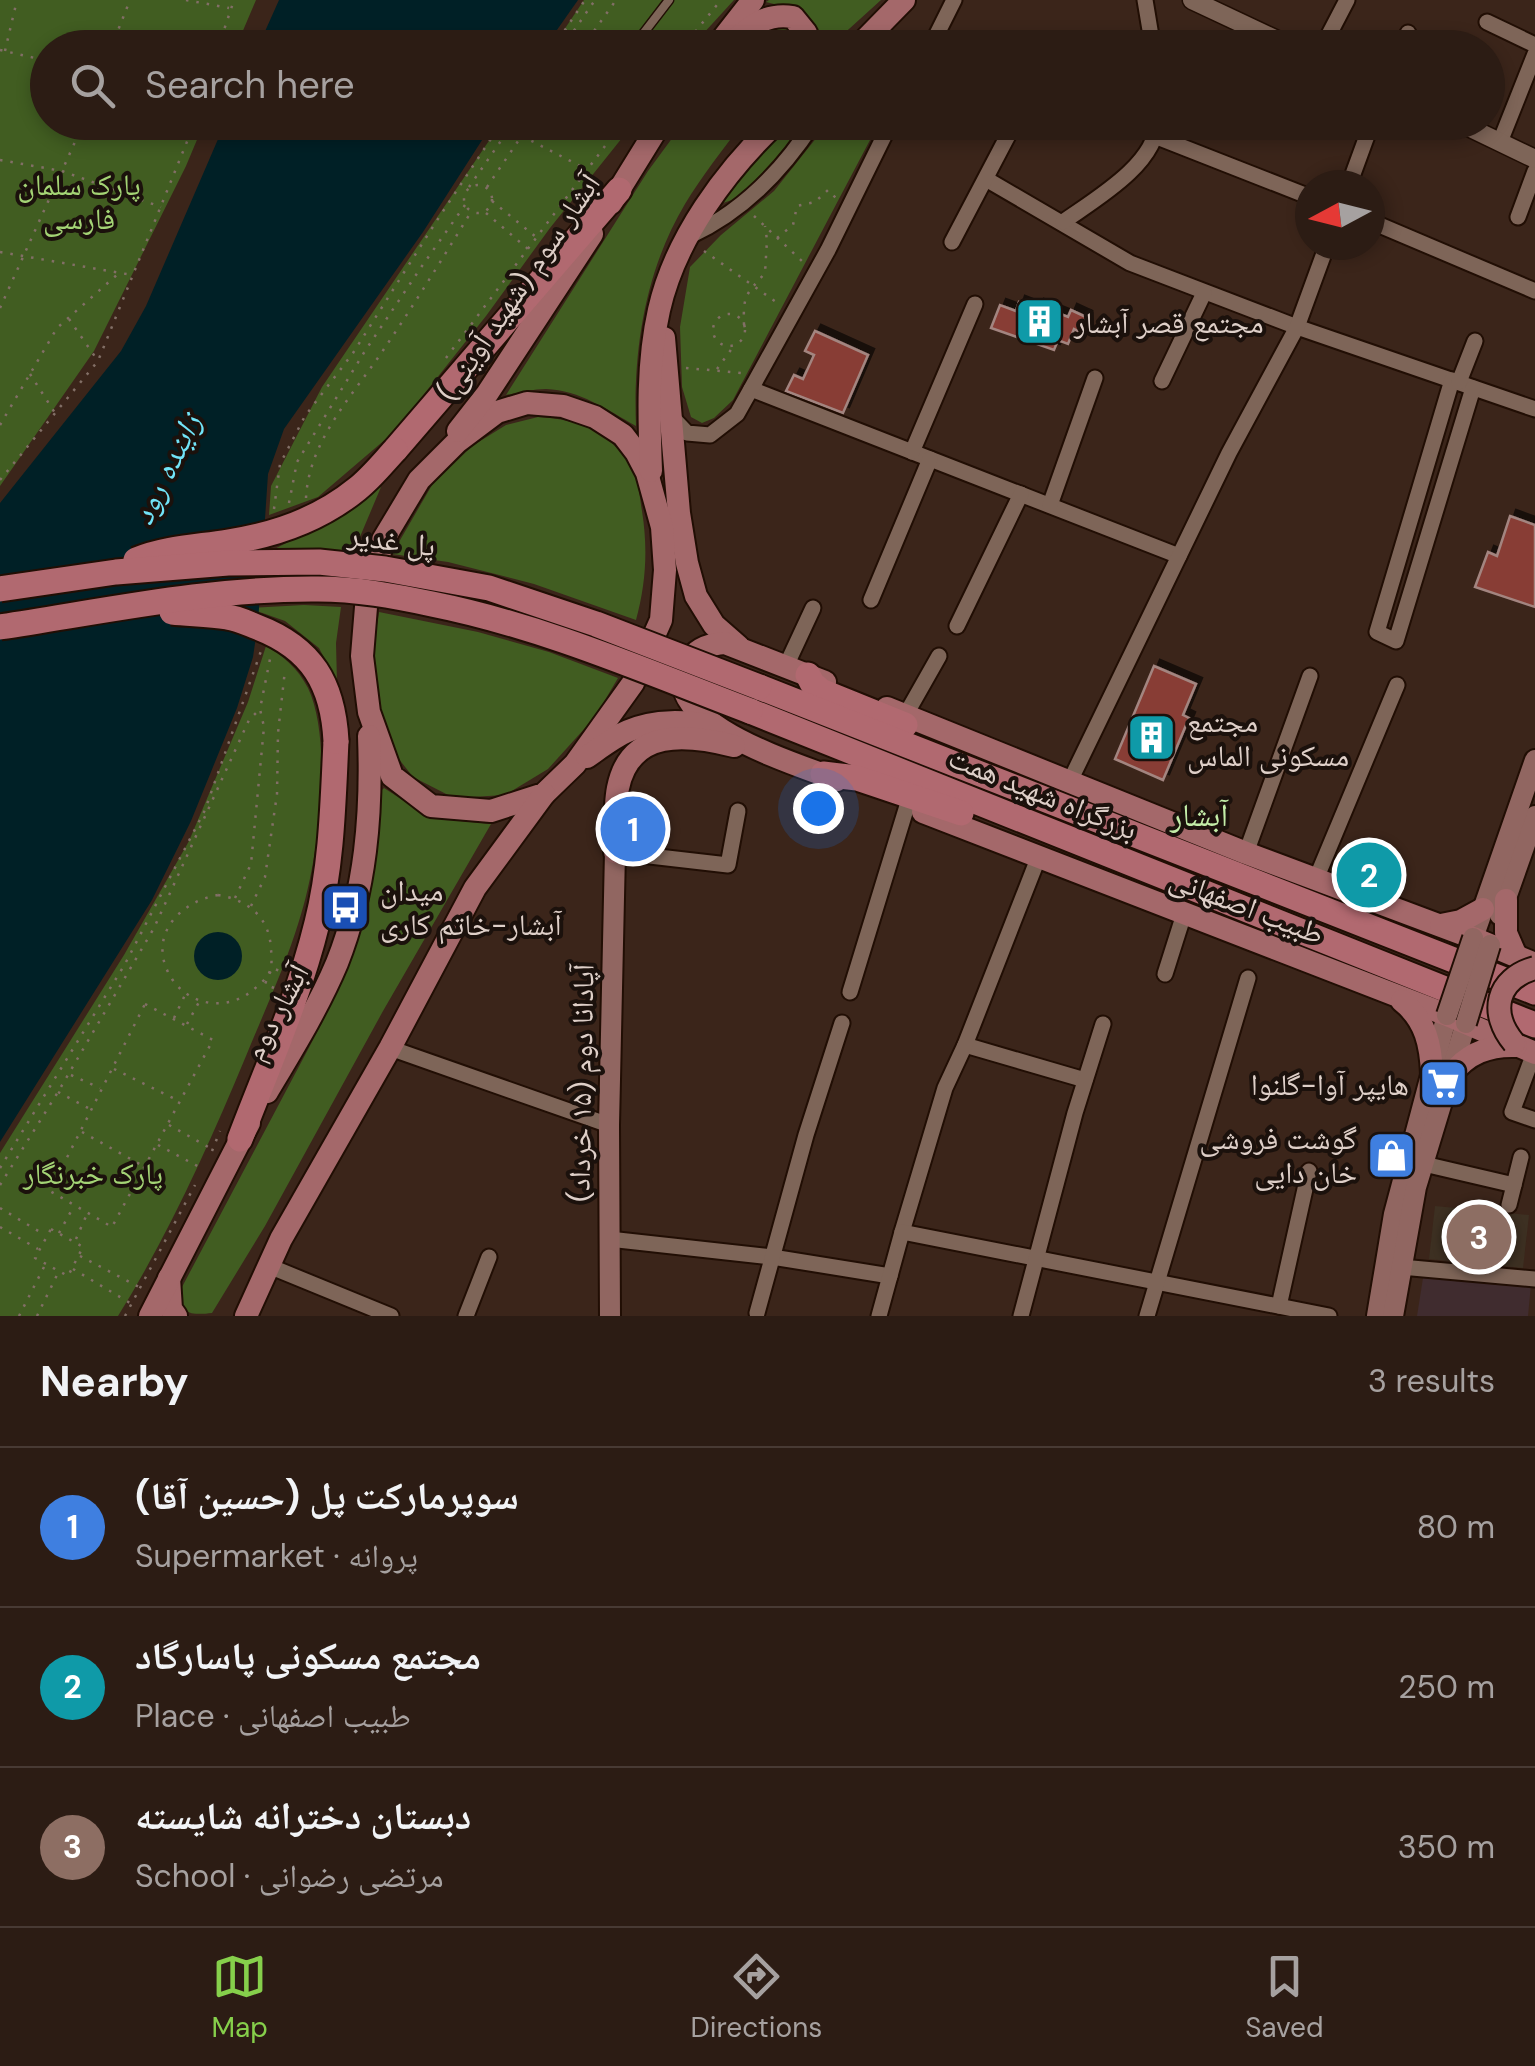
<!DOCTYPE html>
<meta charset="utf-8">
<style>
:root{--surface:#2c1c14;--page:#382922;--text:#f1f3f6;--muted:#a6a1a0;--line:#483a34;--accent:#86cf4b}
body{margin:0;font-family:"DM Sans","Noto Naskh Arabic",sans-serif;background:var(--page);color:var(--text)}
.compass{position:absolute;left:1295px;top:170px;width:90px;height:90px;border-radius:50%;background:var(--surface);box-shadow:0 5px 15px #0003;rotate:263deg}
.you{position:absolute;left:818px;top:808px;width:35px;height:35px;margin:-25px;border:8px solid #fff;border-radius:50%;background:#1a73e8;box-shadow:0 0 0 15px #1a73e833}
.badge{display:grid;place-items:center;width:65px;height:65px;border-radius:50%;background:var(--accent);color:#fff;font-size:32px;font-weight:700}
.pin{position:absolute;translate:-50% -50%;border:5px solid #fff;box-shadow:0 2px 10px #0006}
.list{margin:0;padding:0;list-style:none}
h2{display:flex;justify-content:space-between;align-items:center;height:130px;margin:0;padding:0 40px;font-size:42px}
h2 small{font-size:32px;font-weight:400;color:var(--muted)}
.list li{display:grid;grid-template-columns:65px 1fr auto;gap:30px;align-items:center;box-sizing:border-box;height:160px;padding:0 40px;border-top:2px solid var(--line)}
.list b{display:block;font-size:38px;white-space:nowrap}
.list p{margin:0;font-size:32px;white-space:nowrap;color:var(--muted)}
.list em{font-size:32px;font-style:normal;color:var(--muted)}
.icon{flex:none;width:55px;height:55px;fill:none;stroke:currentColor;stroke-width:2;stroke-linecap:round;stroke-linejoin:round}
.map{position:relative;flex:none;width:1535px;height:1316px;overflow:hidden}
.search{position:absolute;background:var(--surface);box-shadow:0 5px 15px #0003;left:30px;right:30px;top:30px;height:110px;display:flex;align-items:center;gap:25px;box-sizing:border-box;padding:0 35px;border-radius:55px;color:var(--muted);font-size:38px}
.sheet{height:610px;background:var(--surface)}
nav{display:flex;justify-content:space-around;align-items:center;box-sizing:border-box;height:140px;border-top:2px solid var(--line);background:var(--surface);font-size:28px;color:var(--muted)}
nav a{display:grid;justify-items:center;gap:5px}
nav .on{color:var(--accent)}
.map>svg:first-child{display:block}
</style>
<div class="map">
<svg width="1535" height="1316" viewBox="0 0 1535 1316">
<defs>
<filter id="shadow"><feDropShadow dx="6" dy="-6" stdDeviation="0" flood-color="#0009"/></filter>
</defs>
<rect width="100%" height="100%" fill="#3b251a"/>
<path fill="#3d3022" d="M1435,1206l94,9 -6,53 -94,-9z"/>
<path fill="#402c2f" d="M1423,1278l108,6 -3,32h-111z"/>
<g fill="#415d21">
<path d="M0,0h256l-20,47 -188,1v74l156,1 -18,43 -92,185 -94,135z"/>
<path d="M584,0h150l-43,47 -139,1z"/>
<path d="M769,0h112l-53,48 -15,-1 -19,-38 -28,-7z"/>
<path d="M768,25c18,1 30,1 28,22l-54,1z"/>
<path d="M684,122l59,1c-20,26 -41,53 -58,81 -40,67 -52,146 -49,222 -29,-16 -56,-36 -90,-37 -13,0 -27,4 -40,6l142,-224z"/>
<path d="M501,123h133l-84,105 -64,88 -92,116 -76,65 -49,18 2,-29 51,-99z"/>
<path d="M791,123h14l-14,20 -53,55 -15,5 2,-10 41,-47z"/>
<path d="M826,123h53l-146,277 -19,18 -12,5 -11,-6 -9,-30 -2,-60 10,-60 31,-32 53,-44 43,-54z"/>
<path d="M538,417c41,2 77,16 96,56 5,11 6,26 8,38 6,38 4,72 -6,109l-102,-36 -86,-22 -56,-8 40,-69 40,-39 34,-21z"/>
<path d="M381,487l-27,64 -87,2 80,-42z"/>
<path d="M304,605l37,2 -5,36 1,40 -18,-35 -34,-27 -37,-13z"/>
<path d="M379,612l99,20 71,20 69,26 -23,39 -47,52 -43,26 -51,3 -41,-21 -26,-33 -14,-51v-43z"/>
<path d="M266,646c18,10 32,23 42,42 26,55 10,176 -9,233 -14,46 -35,91 -53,135 -37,89 -77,178 -128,260h-118v-163l124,-198 65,-114 59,-139z"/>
<path d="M384,788l28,18 30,13 49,5 -108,187 -118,215 -53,87c-24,3 -37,-1 -30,-26l140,-264 23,-54 34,-176z"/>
</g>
<g fill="#002026">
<path d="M279,0h299l-33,47h-287z"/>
<path d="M225,123h268l-70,109 -139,197 -16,45 -10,149 -5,34 -16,51 -46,113 -39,79 -152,242v-639l121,-152 25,-45z"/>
<circle cx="218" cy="956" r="24"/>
</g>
<g fill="#883e34" stroke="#a38580" stroke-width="2.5" filter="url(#shadow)">
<path d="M1019,302l18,7 1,-4 30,12 3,-7 15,7 -6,15 -6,-3 -6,15 -10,-4 -4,10 -63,-22 9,-23 16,6z"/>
<path d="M815,331l53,24 -25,58 -57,-22 8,-16 9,4 11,-24 -9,-4z"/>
<path d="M1510,516l25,9v82l-60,-20 13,-35 9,4z"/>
<path d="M1154,666l42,18 -13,31 6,3 -26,62 -48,-21z"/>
<path d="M1356,852l38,17 -8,20 -40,-14z"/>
</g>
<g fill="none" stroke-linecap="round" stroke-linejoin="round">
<defs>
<path id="service" d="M635,48l1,-5 33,-43"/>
<g id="minor">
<path d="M1145,0l8,48"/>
<path d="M1487,22l48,23"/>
<path d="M862,48l11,-6 22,6"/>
<path d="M930,48l24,-48"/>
<path d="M1055,48l3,-6"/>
<path d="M1322,48l25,-48"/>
<path d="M1402,48l6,-15"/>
<path d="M1157,137l153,60"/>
<path d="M1500,142l35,-88"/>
<path d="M986,179l144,84 167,64 238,82"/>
<path d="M1349,185l23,-63"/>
<path d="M1518,217l17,-46"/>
<path d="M1370,221l165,70"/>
<path d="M1063,222c31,-22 94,-58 94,-100"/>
<path d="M690,236c52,-24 93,-66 124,-114"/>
<path d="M952,242l63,-120"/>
<path d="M1452,380l-75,252 19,9 77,-253"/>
<path d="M1162,381l42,-88"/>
<path d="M1459,382l16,-41"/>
<path d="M751,389l428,167"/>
<path d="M670,415l17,18 23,2 27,-21 14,-25 77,-139 63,-128"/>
<path d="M912,452l63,-148"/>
<path d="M1050,505l45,-127"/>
<path d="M871,600l59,-141"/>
<path d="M957,626l64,-132"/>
<path d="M786,666l27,-58"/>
<path d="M905,716l34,-60"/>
<path d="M1070,781l159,-328 68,-126 30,-82"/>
<path d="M615,852l113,13 10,-54"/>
<path d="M1246,853l64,-177"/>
<path d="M1316,879l81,-194"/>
<path d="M1165,974l19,-60"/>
<path d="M850,992l57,-186"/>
<path d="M965,1045l120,35"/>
<path d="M390,1048l219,77"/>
<path d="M1534,1053l-22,59 23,8"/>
<path d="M1424,1164l90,21"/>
<path d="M1509,1205l12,-48"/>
<path d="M902,1232l43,-144 20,-43 74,-189"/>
<path d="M609,1239l163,18 118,19"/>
<path d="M269,1266l122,50"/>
<path d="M1401,1267l134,12"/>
<path d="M1279,1306l30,-135"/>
<path d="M757,1313l49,-178 36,-112"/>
<path d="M466,1316l23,-59"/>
<path d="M879,1316l23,-84 427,84"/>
<path d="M1021,1316l54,-203 28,-89"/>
<path d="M1147,1316l101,-338"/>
</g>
<g id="tertiary">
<path d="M1192,0l102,48"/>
<path d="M1458,122l77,37"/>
</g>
<g id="secondary">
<path d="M1500,915l35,-99"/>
<path d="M1473,938l62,-178"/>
<path d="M610,1316l-1,-191 6,-273"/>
<path d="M1377,1316l17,-102 53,-199"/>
<path d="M1393,1316l23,-129 50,-164"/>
</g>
<g id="primary">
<path d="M724,37l29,-37"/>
<path d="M725,48c23,-18 37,-36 68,-31l13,16v15"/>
<path d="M857,48l47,-48"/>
<path d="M611,203l50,-81"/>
<path d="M664,338l15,175 8,50 9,33 18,29 24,21"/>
<path d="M527,403l36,3 32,11 28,18 13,17 11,21 15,54 3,43 -4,50 -28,63 -58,81 -31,30 -53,17 -60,-5 -39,-30 -23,-64 -7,-56 4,-49 17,-67 36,-60 38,-38 40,-30z"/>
<path d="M458,431l29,-37 105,-160"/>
<path d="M651,471c-2,-54 -4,-108 8,-161 16,-71 66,-139 118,-188"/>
<path d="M825,682l-100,-39c-16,1 -30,6 -38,21 -29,60 111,100 150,116"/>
<path d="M887,708l359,145 227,85 62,26"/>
<path d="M587,757c13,-9 27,-20 41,-26 28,-12 58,-10 87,-5"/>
<path d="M923,812l524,203 88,38"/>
<path d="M615,852c1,-21 -1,-44 3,-64 12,-60 69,-54 116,-42"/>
<path d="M1506,900v33l10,23"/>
<path d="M1441,925l20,-4 22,-12"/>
<path d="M1402,1001c24,19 29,45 30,73"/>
<path d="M1450,1076c17,-23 39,-31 66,-30"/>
<path d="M267,1092c25,-42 51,-84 70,-129 29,-73 35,-150 32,-227"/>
<path d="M169,1278l2,31 5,7"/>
<path d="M150,1316l99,-193"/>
<path d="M246,1316l35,-77 109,-191 85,-160 69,-94"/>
</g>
<g id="trunk">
<path d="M395,450l224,-260"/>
<path d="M808,675l4,8 9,8 84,34"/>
<path d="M759,687l776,305"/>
<path d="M750,711l785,314"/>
<path d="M823,774l34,4 104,35"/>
<path d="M240,1139c27,-71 59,-142 77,-216 15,-59 16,-122 19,-182"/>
</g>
</defs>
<use href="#service" stroke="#210e04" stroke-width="11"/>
<use href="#minor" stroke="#210e04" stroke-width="19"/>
<use href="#tertiary" stroke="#210e04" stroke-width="21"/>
<use href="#secondary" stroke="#210e04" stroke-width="24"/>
<use href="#primary" stroke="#210e04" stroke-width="26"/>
<use href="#trunk" stroke="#210e04" stroke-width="29"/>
<g stroke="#826f66" stroke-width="2.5" stroke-dasharray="2.5 8" stroke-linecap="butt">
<path d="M186,0l43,8"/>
<path d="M111,48l19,-48"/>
<path d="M218,48l16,-48"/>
<path d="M553,48l32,-48"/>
<path d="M562,48l33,-48"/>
<path d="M582,48l34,-48"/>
<path d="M682,48l39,-48"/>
<path d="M0,50l48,11"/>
<path d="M5,51l12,-51"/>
<path d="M167,122l23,11"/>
<path d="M522,136l64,33"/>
<path d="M0,160l62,11 99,36"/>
<circle cx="478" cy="199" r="14"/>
<path d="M469,187l45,-65"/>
<path d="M487,187l44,-65"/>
<path d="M492,201l44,36"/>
<path d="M486,213l42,36"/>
<path d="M754,216l49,46"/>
<path d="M777,238l16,-13 4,-19 18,-4 13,-12 9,9"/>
<path d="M704,251l75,53"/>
<path d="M0,252l132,23"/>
<path d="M0,308l84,-186"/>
<circle cx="729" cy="330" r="16"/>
<path d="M69,319l29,42"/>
<path d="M744,325c-1,-31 2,-30 21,-52l2,-33 -2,-14"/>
<path d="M446,358l177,-236"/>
<path d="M686,368l56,5"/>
<path d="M717,369l16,-22"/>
<path d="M30,374l25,39"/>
<path d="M0,425l57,-97 62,-55"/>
<path d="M0,480l98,-119 97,-239"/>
<path d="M306,498c3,-60 51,-107 82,-155 29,-43 56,-87 83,-131"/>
<path d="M289,503l8,-41 68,-111 57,-85 43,-61"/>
<path d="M274,509l6,-45 25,-48 48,-63 81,-128 68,-103"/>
<path d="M218,895c30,5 52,22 53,55 1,6 1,18 -2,23 -3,6 -11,13 -16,17 -25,21 -62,17 -81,-11 -26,-40 5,-77 46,-84z"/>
<path d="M235,898l16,-34 13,-137 -4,-18 11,-55"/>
<path d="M251,906l14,-29 12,-83 1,-61 7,-63"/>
<path d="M274,988l-9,-4 7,-16 8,3"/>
<path d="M145,1004l68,36 -101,187 -62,-36z"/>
<path d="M174,1018l11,-23"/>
<path d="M187,1024l12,-22"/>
<path d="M114,1069l65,32"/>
<path d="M71,1075l29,13"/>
<path d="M58,1092l32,17"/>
<path d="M169,1125l41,23"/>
<path d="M82,1132l63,35"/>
<path d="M158,1145l45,24"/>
<path d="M212,1151l8,-20"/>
<path d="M0,1168l125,-204 80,-154 56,-159"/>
<path d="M0,1185l58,-93 96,-164 95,-208 10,-10"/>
<path d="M0,1208l45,27"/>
<path d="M0,1227l38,22"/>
<path d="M51,1229l32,18 -15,29 -33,-18z"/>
<path d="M59,1233l15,-27"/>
<path d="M76,1239l11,-25"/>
<path d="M80,1256l59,31"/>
<path d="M73,1269l57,34"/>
<path d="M19,1316l26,-51"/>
<path d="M37,1316l21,-43"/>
<path d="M125,1316l70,-131"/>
</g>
<use href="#service" stroke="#7e6558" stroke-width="8"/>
<use href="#minor" stroke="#7e6558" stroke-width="15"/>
<use href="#tertiary" stroke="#7e6558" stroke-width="18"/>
<use href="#secondary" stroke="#916661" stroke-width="20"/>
<use href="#primary" stroke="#a4686a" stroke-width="22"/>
<use href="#trunk" stroke="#b16970" stroke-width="25"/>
<defs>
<g id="secondary-bridge">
<path d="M1447,1015l26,-77"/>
<path d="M1466,1023l24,-78"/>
</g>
<path id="primary-bridge" d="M1514,1043c-25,-30 -18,-64 21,-75"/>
<g id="trunk-bridge">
<path d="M136,560c29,-12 61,-13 92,-18 47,-7 91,-22 129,-53 14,-11 26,-26 38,-39"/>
<path d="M0,589l116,-17 112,-9 91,-1 66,7 104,19 107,36 163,63"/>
<path d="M172,612c18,2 37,2 55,5 10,1 20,6 30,10 55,21 76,57 79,114"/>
<path d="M0,627c105,-16 212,-39 318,-38 39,0 76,7 114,15 110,22 213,67 318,107"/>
</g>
</defs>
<use href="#secondary-bridge" stroke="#210e04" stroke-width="24" stroke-linecap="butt"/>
<use href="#primary-bridge" stroke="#210e04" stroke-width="26" stroke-linecap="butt"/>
<use href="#trunk-bridge" stroke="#210e04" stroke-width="29" stroke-linecap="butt"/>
<use href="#secondary-bridge" stroke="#916661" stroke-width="20"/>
<use href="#primary-bridge" stroke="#a4686a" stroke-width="22"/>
<use href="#trunk-bridge" stroke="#b16970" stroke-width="25"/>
</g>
<defs>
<symbol id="building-square" viewBox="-11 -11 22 22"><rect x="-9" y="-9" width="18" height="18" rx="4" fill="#0f9aa8" stroke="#1b110c"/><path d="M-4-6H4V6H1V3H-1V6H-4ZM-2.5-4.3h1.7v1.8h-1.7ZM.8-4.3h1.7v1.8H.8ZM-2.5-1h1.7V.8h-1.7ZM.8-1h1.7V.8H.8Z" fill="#fff"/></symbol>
<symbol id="bus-square" viewBox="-11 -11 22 22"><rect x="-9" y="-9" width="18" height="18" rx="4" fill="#1a4fb4" stroke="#1b110c"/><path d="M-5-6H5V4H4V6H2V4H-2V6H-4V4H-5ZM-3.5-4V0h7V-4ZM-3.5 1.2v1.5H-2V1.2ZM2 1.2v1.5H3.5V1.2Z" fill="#fff"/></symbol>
<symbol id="supermarket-square" viewBox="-11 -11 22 22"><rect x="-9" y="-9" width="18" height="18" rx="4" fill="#3f7fe0" stroke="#1b110c"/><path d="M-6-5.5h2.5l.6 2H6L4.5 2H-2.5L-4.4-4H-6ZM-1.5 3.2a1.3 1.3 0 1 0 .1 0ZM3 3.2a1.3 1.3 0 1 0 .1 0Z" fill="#fff"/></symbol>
<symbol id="shop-square" viewBox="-11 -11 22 22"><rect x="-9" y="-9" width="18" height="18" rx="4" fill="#3f7fe0" stroke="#1b110c"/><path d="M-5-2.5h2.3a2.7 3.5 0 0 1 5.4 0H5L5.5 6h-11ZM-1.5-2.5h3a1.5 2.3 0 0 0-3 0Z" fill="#fff"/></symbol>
</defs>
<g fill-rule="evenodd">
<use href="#building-square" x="1012" y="294" width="55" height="55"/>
<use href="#building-square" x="1124" y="710" width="55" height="55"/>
<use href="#bus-square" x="318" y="880" width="55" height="55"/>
<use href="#supermarket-square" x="1416" y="1056" width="55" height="55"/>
<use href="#shop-square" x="1364" y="1128" width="55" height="55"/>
</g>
<g text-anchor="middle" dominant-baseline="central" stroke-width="8" stroke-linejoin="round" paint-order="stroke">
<g font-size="30" fill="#a4d475" stroke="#1b110c">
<text x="79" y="184">پارک سلمان<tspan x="79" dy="34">فارسی</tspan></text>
<text x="93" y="1173">پارک خبرنگار</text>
</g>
<g font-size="30" fill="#decfc8" stroke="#1b110c">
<text transform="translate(518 287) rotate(-56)">آبشار سوم (شهید آوینی)</text>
<text transform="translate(392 540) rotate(8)">پل غدیر</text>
<text transform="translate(1043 793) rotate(22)">بزرگراه شهید همت</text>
<text transform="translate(1247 906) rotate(21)">طبیب اصفهانی</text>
<text transform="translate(276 1012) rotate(-62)">آبشار دوم</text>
<text transform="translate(581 1083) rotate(-89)">آپادانا دوم (۱۵ خرداد)</text>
</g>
<g font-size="30" fill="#decfc8" stroke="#1b110c" text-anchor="start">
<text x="1074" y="322">مجتمع قصر آبشار</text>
<text x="1187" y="721">مجتمع<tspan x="1187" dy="34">مسکونی الماس</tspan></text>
<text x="380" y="890">میدان<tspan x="380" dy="34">آبشار-خاتم کاری</tspan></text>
<text x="1409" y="1084" text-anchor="end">هایپر آوا-گلنوا</text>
<text x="1357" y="1138" text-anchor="end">گوشت فروشی<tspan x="1357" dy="34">خان دایی</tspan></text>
</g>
<g font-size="32" font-style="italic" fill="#71e4f8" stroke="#1b110c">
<text transform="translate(166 469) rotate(-64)">زاینده رود</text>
</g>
<g font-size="32" fill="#c3eda8" stroke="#1b110c">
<text x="1199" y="815">آبشار</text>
</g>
</g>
</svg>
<svg class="compass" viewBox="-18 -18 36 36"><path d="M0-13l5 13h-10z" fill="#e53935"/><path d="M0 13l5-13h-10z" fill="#a6a1a0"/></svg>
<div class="you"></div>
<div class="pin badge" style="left:633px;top:829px;background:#3f7fe0">1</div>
<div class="pin badge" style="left:1369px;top:875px;background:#0f9aa8">2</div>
<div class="pin badge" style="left:1479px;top:1237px;background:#8d6e63">3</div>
<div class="search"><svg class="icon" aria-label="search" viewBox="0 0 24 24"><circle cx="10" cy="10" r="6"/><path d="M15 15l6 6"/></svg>Search here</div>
</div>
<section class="sheet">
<h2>Nearby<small>3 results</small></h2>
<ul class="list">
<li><span class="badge" style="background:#3f7fe0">1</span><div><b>سوپرمارکت پل (حسین آقا)</b><p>Supermarket · پروانه</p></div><em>80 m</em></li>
<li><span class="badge" style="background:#0f9aa8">2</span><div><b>مجتمع مسکونی پاسارگاد</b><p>Place · طبیب اصفهانی</p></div><em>250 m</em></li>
<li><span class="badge" style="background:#8d6e63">3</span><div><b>دبستان دخترانه شایسته</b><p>School · مرتضی رضوانی</p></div><em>350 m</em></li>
</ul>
</section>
<nav>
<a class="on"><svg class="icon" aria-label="map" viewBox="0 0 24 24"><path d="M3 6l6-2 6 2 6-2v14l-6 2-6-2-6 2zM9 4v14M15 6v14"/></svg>Map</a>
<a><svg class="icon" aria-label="directions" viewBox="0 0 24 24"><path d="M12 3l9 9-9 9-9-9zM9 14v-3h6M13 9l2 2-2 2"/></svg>Directions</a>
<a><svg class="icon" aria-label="saved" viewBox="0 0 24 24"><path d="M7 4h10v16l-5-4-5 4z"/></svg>Saved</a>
</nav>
